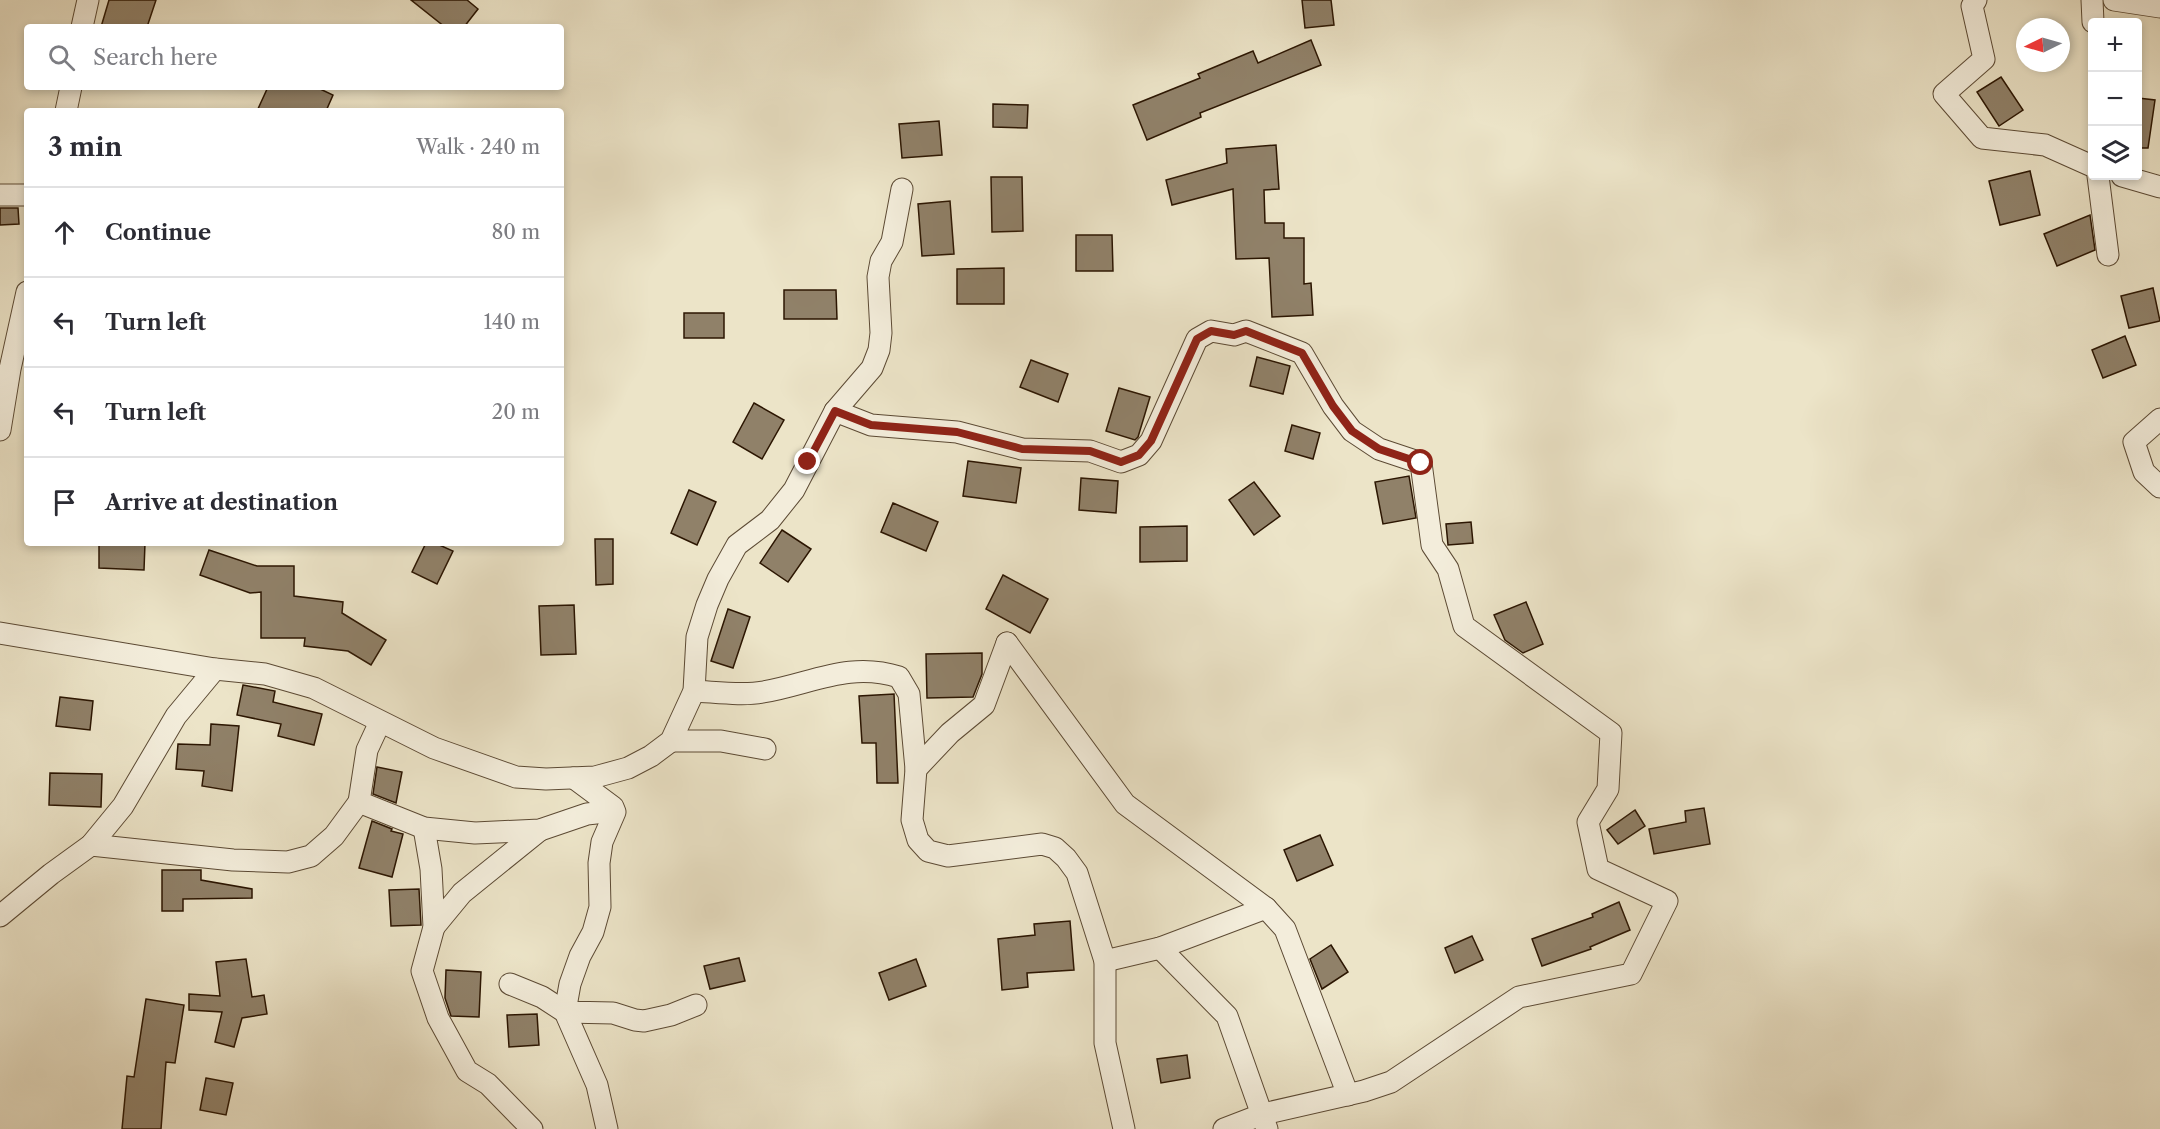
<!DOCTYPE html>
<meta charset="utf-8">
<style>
:root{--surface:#fff;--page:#f7f7f7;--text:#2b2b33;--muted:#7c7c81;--line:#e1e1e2}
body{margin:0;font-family:"Libre Caslon Text",serif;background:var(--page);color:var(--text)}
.controls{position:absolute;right:18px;top:18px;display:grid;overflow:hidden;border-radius:6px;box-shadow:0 3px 9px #0003}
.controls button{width:54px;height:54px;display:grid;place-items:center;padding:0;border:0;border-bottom:2px solid var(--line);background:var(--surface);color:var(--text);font:30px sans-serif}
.compass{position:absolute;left:2016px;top:18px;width:54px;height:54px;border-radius:50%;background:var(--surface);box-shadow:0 3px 9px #0003;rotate:265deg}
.stop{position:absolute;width:18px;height:18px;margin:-14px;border:4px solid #8f2418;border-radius:50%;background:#fff}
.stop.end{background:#8f2418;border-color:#fff;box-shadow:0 2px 6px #0008}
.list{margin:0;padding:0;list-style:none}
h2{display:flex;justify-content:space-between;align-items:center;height:78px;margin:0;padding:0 24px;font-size:26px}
h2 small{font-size:20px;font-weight:400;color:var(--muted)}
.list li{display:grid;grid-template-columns:39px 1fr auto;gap:18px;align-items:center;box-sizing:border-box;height:90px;padding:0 24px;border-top:2px solid var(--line)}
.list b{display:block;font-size:22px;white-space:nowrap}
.list em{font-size:20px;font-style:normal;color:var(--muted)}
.icon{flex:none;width:33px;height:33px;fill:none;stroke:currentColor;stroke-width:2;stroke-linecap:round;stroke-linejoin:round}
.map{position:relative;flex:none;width:2160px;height:1129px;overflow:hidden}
.search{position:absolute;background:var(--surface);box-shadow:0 3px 9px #0003;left:24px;top:24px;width:540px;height:66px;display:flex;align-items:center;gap:15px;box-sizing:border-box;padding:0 21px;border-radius:6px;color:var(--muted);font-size:22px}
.panel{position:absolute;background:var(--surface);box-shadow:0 3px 9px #0003;left:24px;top:108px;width:540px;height:438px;border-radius:6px}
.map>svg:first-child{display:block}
</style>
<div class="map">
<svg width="2160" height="1129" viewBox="0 0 2160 1129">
<rect width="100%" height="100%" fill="#ece4c8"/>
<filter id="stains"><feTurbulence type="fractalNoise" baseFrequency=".00333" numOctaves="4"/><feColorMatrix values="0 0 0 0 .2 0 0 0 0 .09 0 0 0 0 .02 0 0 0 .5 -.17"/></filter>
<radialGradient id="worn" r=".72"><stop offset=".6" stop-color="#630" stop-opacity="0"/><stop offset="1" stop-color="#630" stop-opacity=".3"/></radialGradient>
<g fill="#908169" stroke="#2c1602" stroke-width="1.5">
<path d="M109,0h47l-9,27h-46z"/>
<path d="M411,0h56l11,9 -14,18h-19z"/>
<path d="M1302,0h29l3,25 -29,3z"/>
<path d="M1311,40l10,25 -121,48 1,4 -54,23 -14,-35 67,-27 -2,-4 55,-23 5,12z"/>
<path d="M2001,77l22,33 -24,16 -22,-34z"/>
<path d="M268,87h48l17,8 -7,16h-69z"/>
<path d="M2138,98l17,2 -7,48h-10z"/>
<path d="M993,104l35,1 -1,23 -34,-1z"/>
<path d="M939,121l3,34 -40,3 -3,-34z"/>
<path d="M1276,145l3,44 -15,1 1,33h19v15h20v46l7,-1 2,32 -41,2 -3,-59 -33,1 -3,-70 -61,16 -6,-25 61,-17 -1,-14z"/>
<path d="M2030,171l10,44 -40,10 -11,-44z"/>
<path d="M991,177h31l1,54 -31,1z"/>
<path d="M950,201l4,53 -32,2 -4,-52z"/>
<path d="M0,208h18l1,16 -19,1z"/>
<path d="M2090,215l5,35 -38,16 -13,-32z"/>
<path d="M1076,235h36l1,36h-37z"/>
<path d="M1004,268v36h-47v-35z"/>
<path d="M2153,288l7,33 -31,7 -8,-32z"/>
<path d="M784,290h52l1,29h-53z"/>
<rect x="684" y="313" width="40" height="25"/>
<path d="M2125,336l11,29 -33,13 -11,-28z"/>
<path d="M1257,357l33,9 -7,28 -33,-8z"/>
<path d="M1031,360l37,14 -10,28 -38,-15z"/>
<path d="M1119,388l31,9 -12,40 -3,3 -29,-9z"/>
<path d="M754,403l30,17 -22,39 -29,-17z"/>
<path d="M1292,425l28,8 -7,26 -28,-8z"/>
<path d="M968,461l53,7 -5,35 -53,-7z"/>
<path d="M1409,476l7,42 -33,6 -8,-42z"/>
<path d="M1081,478l37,3 -2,32 -37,-3z"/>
<path d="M1254,482l26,34 -26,19 -25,-35z"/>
<path d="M689,490l27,12 -19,43 -26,-12z"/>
<path d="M893,503l45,19 -12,29 -45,-19z"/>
<path d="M1471,522l2,21 -25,2 -2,-21z"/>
<path d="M1187,526v35l-47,1v-35z"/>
<path d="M782,530l29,19 -23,33 -28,-19z"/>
<path d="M595,539h18v45l-17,1z"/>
<path d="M99,543h46l-1,27 -45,-2z"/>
<path d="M426,543h9l18,8 -16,33 -25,-12z"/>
<path d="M209,550l48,16h37v30l49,6 -1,11 44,27 -15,25 -23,-14 -44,-5 1,-8h-44v-46l-11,1 -50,-18z"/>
<path d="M1003,575l45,24 -18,34 -44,-24z"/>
<path d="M1526,602l17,42 -20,9 -18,-13 -11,-25z"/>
<path d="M574,605l2,49 -35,1 -2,-49z"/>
<path d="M728,609l22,8 -17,51 -22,-7z"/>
<path d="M982,653v21l-9,23 -46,1 -1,-44z"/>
<path d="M243,685l32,6 -2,11 49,12 -8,31 -36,-9 3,-12 -44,-9z"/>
<path d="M894,694l4,89h-21l-1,-40h-14l-3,-47z"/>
<path d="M60,697l33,4 -3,29 -34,-4z"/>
<path d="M211,724l28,2 -7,65 -30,-5 2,-15 -28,-2 2,-25 32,1z"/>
<path d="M377,767l25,5 -6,31 -23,-9z"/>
<path d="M50,773l52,1 -1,33 -52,-2z"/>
<path d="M1704,808l6,36 -56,10 -5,-25 37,-7 -1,-11z"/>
<path d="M1635,810l10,16 -27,18 -11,-14z"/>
<path d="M372,821l20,8 -1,2 12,3 -11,43 -33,-9z"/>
<path d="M1320,835l13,30 -36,16 -13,-31z"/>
<path d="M162,870h39v10l51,9v9l-69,1v12h-21z"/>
<path d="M419,889l2,36 -30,1 -2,-36z"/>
<path d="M1619,902l11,28 -40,17 1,2 -49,17 -10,-27 61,-22 -1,-3z"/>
<path d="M1070,921l4,49 -47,3 1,14 -26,3 -4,-51 37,-4 -1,-11z"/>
<path d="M1472,936l11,24 -28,13 -10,-25z"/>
<path d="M1331,945l17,27 -26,17 -12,-30z"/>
<path d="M739,958l6,23 -35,8 -6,-23z"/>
<path d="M246,959l6,38 12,-2 3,19 -25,4 -8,29 -19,-5 7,-30 -33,-2v-16l31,2 -4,-34z"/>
<path d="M916,959l10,27 -37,14 -10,-27z"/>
<path d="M446,970l35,2 -2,45 -28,-1 -6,-18z"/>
<path d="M146,999l38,6 -9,58 -9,-1 -5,67h-39l5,-53 7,1z"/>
<path d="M537,1014l2,31 -30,2 -2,-32z"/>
<path d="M1187,1055l3,23 -29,5 -4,-24z"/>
<path d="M206,1078l27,5 -7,32 -26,-5z"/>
</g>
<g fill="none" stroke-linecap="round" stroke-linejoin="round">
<defs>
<g id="minor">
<path d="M1976,0l-4,6 12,53 -40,35 38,44 63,7 47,21"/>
<path d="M2092,0l1,22"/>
<path d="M2114,0l46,7"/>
<path d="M82,27l6,-27"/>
<path d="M66,111l5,-24"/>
<path d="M2098,176l10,79"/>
<path d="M2122,176l38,11"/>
<path d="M0,195h27"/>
<path d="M835,411l36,14 86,7 65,17 68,2 31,11 18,-7 12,-14 46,-102 14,-8 23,4 12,-4 56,22 31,53 19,25 27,18 42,14 11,82 16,24 16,57 147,107 -3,56 -20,33 10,47 69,32 -36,73 -112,23 -128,85 -27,9 -101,23 -39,15"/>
<path d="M2160,419l-26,23 10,30 16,15"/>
<path d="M0,430l10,-61 17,-77"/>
<path d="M0,633l215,36 50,5 49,14 120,60 82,29 30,2 49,-2 33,-9 23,-12 20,-15 23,-50 3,-54 10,-32 11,-26 19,-34 33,-25 24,-30 41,-79 37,-43 7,-18 2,-17 -3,-56 3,-16 11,-19 10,-53"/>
<path d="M1007,643l118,161 141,104 19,21 63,166"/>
<path d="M694,691c21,1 49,5 69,1 48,-8 86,-31 136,-15l10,17 7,75 -4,51 6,20 10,11 20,5 94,-12 13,4 11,10 11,15 28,88v82l19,86"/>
<path d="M380,722l-13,28 -8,52 65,26 51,5 65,-3 47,-16 27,-3"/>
<path d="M671,741h50l44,8"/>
<path d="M916,769l34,-36 34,-28 23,-62"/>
<path d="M574,778l39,29 2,5 -13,30 -3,21 1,44 -7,25 -13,24 -10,28 -5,28 48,1 22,7 9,1 27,-6 25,-10"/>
<path d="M424,828l7,41 3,58 -12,44 16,47 29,53 21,13 44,45"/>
<path d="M91,845l142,15 55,2 23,-6 23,-20 25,-34"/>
<path d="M0,916l51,-42 40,-29 32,-39 53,-90 39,-47"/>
<path d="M434,927l28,-34 78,-63"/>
<path d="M1160,948l67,68 40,113"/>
<path d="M1105,961l55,-13 106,-40"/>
<path d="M510,984l32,13 23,15 32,73 10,44"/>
</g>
</defs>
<use href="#minor" stroke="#5c4a34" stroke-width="23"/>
<use href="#minor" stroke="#f3eddb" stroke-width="21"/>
</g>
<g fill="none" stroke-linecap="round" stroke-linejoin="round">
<path stroke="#8f2418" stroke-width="8" d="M808,462l27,-51 36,14 86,7 65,17 68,2 31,11 18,-7 12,-14 46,-102 14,-8 23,4 12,-4 56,22 31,53 19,25 27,18 42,14"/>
</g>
<rect width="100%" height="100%" filter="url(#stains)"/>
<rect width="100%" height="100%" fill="url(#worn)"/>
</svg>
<div class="controls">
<button>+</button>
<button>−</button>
<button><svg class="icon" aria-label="layers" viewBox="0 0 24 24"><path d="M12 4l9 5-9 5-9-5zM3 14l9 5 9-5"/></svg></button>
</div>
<svg class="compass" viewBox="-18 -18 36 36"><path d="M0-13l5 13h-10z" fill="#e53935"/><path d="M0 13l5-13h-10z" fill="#7c7c81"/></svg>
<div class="stop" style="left:1421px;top:463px"></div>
<div class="stop end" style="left:808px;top:462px"></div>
<div class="search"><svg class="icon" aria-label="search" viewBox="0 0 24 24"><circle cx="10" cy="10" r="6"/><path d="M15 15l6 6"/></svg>Search here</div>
<section class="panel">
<h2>3 min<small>Walk · 240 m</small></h2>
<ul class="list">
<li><svg class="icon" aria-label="ahead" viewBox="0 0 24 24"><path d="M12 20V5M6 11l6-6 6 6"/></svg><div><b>Continue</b></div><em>80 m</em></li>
<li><svg class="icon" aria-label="left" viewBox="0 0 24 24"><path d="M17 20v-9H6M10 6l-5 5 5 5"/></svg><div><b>Turn left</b></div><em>140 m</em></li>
<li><svg class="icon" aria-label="left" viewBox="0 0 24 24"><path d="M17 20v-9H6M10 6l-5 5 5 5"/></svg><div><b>Turn left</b></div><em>20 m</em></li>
<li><svg class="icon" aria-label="arrive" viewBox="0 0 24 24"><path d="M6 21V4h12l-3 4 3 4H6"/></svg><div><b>Arrive at destination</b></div></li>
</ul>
</section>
</div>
